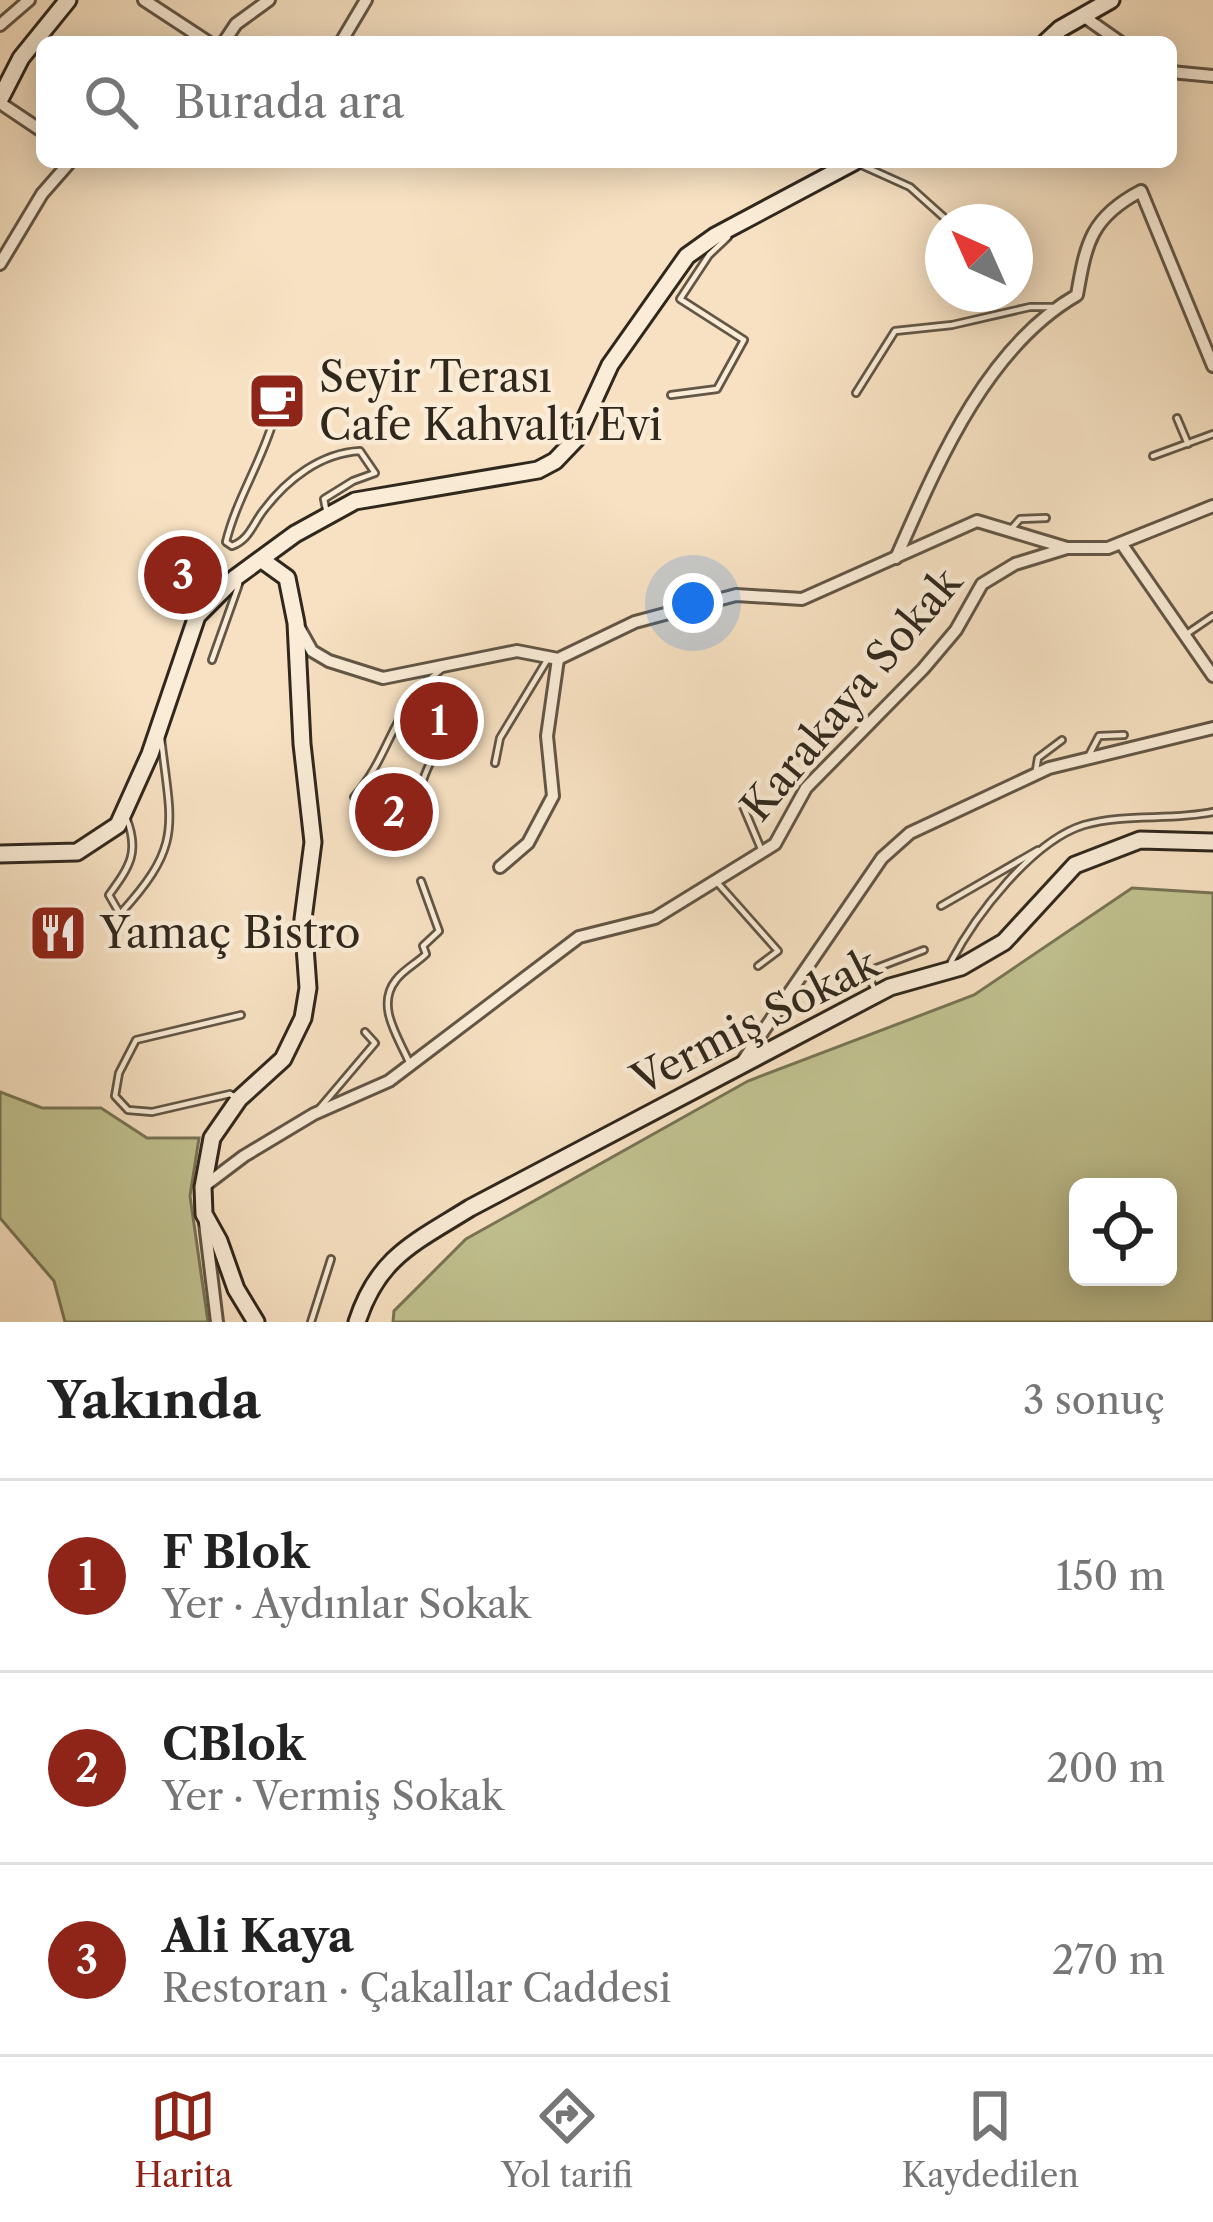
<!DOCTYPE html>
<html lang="tr">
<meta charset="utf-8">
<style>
:root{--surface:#fff;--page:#f6f6f6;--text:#222;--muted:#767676;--line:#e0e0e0;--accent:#8f2418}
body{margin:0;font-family:"Libre Caslon Text",serif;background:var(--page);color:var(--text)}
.controls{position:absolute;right:36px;bottom:36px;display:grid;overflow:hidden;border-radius:18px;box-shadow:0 6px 30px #0003}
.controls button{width:108px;height:108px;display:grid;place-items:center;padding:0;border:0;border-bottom:3px solid var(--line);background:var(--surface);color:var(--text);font:60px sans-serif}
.compass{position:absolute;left:925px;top:204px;width:108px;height:108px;border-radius:50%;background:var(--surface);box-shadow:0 6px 30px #0003;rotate:315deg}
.you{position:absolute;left:693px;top:603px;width:42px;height:42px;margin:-30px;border:9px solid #fff;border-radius:50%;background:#1a73e8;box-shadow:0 0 0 18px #1a73e833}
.badge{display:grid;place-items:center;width:78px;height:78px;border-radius:50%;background:var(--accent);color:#fff;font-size:39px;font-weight:700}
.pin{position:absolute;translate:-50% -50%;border:6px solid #fff;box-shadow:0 3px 12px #0006}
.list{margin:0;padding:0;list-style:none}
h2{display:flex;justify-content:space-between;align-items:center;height:156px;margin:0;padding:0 48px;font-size:51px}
h2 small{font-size:39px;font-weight:400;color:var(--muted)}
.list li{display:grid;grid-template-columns:78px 1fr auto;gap:36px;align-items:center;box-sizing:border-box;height:192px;padding:0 48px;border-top:3px solid var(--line)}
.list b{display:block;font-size:45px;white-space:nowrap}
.list p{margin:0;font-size:39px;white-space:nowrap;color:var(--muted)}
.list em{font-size:39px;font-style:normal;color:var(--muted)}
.icon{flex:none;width:66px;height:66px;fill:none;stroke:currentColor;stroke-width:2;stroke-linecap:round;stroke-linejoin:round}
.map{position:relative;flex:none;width:1213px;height:1322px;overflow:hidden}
.search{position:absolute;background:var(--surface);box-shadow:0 6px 30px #0003;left:36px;right:36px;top:36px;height:132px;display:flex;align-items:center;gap:30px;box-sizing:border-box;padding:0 42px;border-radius:18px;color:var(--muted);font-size:45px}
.sheet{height:732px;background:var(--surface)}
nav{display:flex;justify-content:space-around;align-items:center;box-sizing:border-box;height:168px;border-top:3px solid var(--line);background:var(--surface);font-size:33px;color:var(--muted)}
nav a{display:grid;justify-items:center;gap:6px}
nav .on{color:var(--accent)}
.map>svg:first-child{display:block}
</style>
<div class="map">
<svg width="1213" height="1322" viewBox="0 0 1213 1322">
<rect width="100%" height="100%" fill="#f7e1c2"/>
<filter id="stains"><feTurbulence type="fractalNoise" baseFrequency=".00167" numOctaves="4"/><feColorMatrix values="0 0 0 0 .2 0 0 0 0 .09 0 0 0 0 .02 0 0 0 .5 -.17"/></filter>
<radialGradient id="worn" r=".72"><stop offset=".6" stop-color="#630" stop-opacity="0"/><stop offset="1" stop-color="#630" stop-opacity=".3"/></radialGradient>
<g fill="#c1c290" stroke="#787556" stroke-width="3" fill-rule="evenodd">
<path d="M1132,888l81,5v429h-820l1,-11 72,-72 282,-158 226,-86zM1078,1187h90v90h-90z"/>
<path d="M0,1092l42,16h59l46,30h52l-9,58 18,126h-143l-11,-41 -54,-63z"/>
</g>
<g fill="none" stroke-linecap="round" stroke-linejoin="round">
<defs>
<g id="lane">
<path d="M859,164l51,23 39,35"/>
<path d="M856,393l39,-62 57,-6 78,-18h23"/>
<path d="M671,395l46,-6 27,-49 -64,-41 29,-44 19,-18"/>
<path d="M1177,418l11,26"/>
<path d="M272,425c-13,41 -36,76 -46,117l6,4c17,-6 21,-22 31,-35 24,-32 58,-58 97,-60l15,22 -22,8 -29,18 2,10"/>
<path d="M1153,456l60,-22"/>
<path d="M1013,527l7,-8 26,-1"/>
<path d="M1188,633l25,-17"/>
<path d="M212,660l27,-76"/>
<path d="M442,669c-51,38 -49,83 -88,128l55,37c8,-43 19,-79 48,-112"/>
<path d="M1088,757l11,-21 25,-1"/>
<path d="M495,763l5,-25 49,-81"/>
<path d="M1036,770l2,-12 24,-18"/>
<path d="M743,806l19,45"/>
<path d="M126,817c14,35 4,49 -17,78l11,19c64,-70 51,-88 41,-176"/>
<path d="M715,880l63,71 -20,15"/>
<path d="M941,906l97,-56"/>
<path d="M951,962c24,-46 81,-121 133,-137 41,-12 88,-4 129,-13"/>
<path d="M876,992l-10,-20 58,-22"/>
<path d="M410,1064c-11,-26 -35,-58 -14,-84 7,-10 21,-17 30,-26l-3,-8 16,-15 -18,-50"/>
<path d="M237,1098l-7,-4 -78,18 -24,-2 -13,-14 4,-23 17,-33 105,-25"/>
<path d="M319,1109l56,-66 -10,-11"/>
<path d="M311,1322l20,-63"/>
</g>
<g id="street">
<path d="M144,0l64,42"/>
<path d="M1083,16l37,26"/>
<path d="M0,25l29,-25"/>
<path d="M224,42l12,-18 33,-24"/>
<path d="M341,42l25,-42"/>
<path d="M1171,72l42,4"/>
<path d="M0,103l42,28"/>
<path d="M0,264l42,-70 28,-32"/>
<path d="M1121,543l92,133"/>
<path d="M896,558c41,-93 89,-210 181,-263 9,-52 14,-78 64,-104l72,175"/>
<path d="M297,624l15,27 17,10 54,17 134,-27 41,8 77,-37 101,-27 66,4 175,-78 90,27h41l105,-42"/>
<path d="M500,867l28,-24 25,-47 -6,-60 11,-77"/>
<path d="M740,1065l142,-207 28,-25 139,-65 164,-40"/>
<path d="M203,1187l41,-31 70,-42 75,-33 190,-144 76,-19 120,-74 31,-56 117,-119 33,-39 26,-46 33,-20 52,-16"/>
<path d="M205,1223l12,99"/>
</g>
<g id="secondary">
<path d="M1046,42l14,-13 51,-29"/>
<path d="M0,99l21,-41 47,-58"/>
<path d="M0,854l77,-2 41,-27 32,-71 47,-138 38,-38 60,-44 60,-33 183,-31 17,-9 21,-22 34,-74 77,-109 28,-20 139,-74"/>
<path d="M256,1322l-20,-33 -17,-48 -15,-27 -1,-27 9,-49 27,-39 44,-40 20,-41 5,-30 -5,-69 10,-77 -11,-98 -6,-121 -9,-45 -25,-18"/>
<path d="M357,1322c21,-65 57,-79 113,-114l420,-221 71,-20 43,-25 71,-77 65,-25 73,2"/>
</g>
</defs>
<use href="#lane" stroke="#625646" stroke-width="10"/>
<use href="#street" stroke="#625646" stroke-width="16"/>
<use href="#secondary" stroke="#30281d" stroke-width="21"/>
<use href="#lane" stroke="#faecd7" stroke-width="4.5"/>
<use href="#street" stroke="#faecd7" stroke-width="10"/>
<use href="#secondary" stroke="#faecd7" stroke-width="15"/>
</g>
<defs>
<symbol id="cafe-square" viewBox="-11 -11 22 22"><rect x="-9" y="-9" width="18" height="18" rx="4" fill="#8f2418" stroke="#faecd7"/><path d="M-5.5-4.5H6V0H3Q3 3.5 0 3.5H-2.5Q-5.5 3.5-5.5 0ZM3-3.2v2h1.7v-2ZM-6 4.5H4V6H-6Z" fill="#fff"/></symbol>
<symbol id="restaurant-square" viewBox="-11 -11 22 22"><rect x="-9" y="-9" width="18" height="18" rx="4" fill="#8f2418" stroke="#faecd7"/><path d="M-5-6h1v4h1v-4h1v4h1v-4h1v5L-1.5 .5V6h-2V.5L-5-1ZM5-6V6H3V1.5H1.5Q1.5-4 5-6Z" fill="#fff"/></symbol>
</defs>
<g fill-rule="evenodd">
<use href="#cafe-square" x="244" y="368" width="66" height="66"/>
<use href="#restaurant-square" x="25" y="900" width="66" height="66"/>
</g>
<g text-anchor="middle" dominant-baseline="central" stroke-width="9" stroke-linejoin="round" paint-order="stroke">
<g font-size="42" fill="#30281d" stroke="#faecd7" text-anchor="start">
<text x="319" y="377">Seyir Terası<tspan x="319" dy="48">Cafe Kahvaltı Evi</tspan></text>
<text x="100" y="933">Yamaç Bistro</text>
</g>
<g font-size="42" fill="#30281d" stroke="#faecd7">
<text transform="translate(851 694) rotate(-50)">Karakaya Sokak</text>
<text transform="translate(755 1021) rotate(-27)">Vermiş Sokak</text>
</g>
</g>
<rect width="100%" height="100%" filter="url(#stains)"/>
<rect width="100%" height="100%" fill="url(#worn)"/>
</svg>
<div class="controls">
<button><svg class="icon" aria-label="locate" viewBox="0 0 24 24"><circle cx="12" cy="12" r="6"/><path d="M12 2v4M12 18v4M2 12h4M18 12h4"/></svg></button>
</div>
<svg class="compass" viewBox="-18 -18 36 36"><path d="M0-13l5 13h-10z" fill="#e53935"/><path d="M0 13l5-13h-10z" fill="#767676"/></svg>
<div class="you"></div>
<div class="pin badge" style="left:439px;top:721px">1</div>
<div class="pin badge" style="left:394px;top:812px">2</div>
<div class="pin badge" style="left:183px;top:575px">3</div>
<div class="search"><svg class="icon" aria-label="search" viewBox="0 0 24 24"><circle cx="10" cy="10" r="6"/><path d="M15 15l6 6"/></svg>Burada ara</div>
</div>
<section class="sheet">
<h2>Yakında<small>3 sonuç</small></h2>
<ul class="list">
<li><span class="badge">1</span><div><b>F Blok</b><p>Yer · Aydınlar Sokak</p></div><em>150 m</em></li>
<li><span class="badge">2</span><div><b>CBlok</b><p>Yer · Vermiş Sokak</p></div><em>200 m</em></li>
<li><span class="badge">3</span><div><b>Ali Kaya</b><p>Restoran · Çakallar Caddesi</p></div><em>270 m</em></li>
</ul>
</section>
<nav>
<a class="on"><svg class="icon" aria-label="map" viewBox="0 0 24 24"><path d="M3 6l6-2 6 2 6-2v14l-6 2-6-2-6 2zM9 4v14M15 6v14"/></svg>Harita</a>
<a><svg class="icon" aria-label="directions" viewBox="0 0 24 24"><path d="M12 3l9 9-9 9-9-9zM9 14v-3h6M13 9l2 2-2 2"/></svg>Yol tarifi</a>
<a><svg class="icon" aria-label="saved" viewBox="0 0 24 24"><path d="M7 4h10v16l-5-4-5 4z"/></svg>Kaydedilen</a>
</nav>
